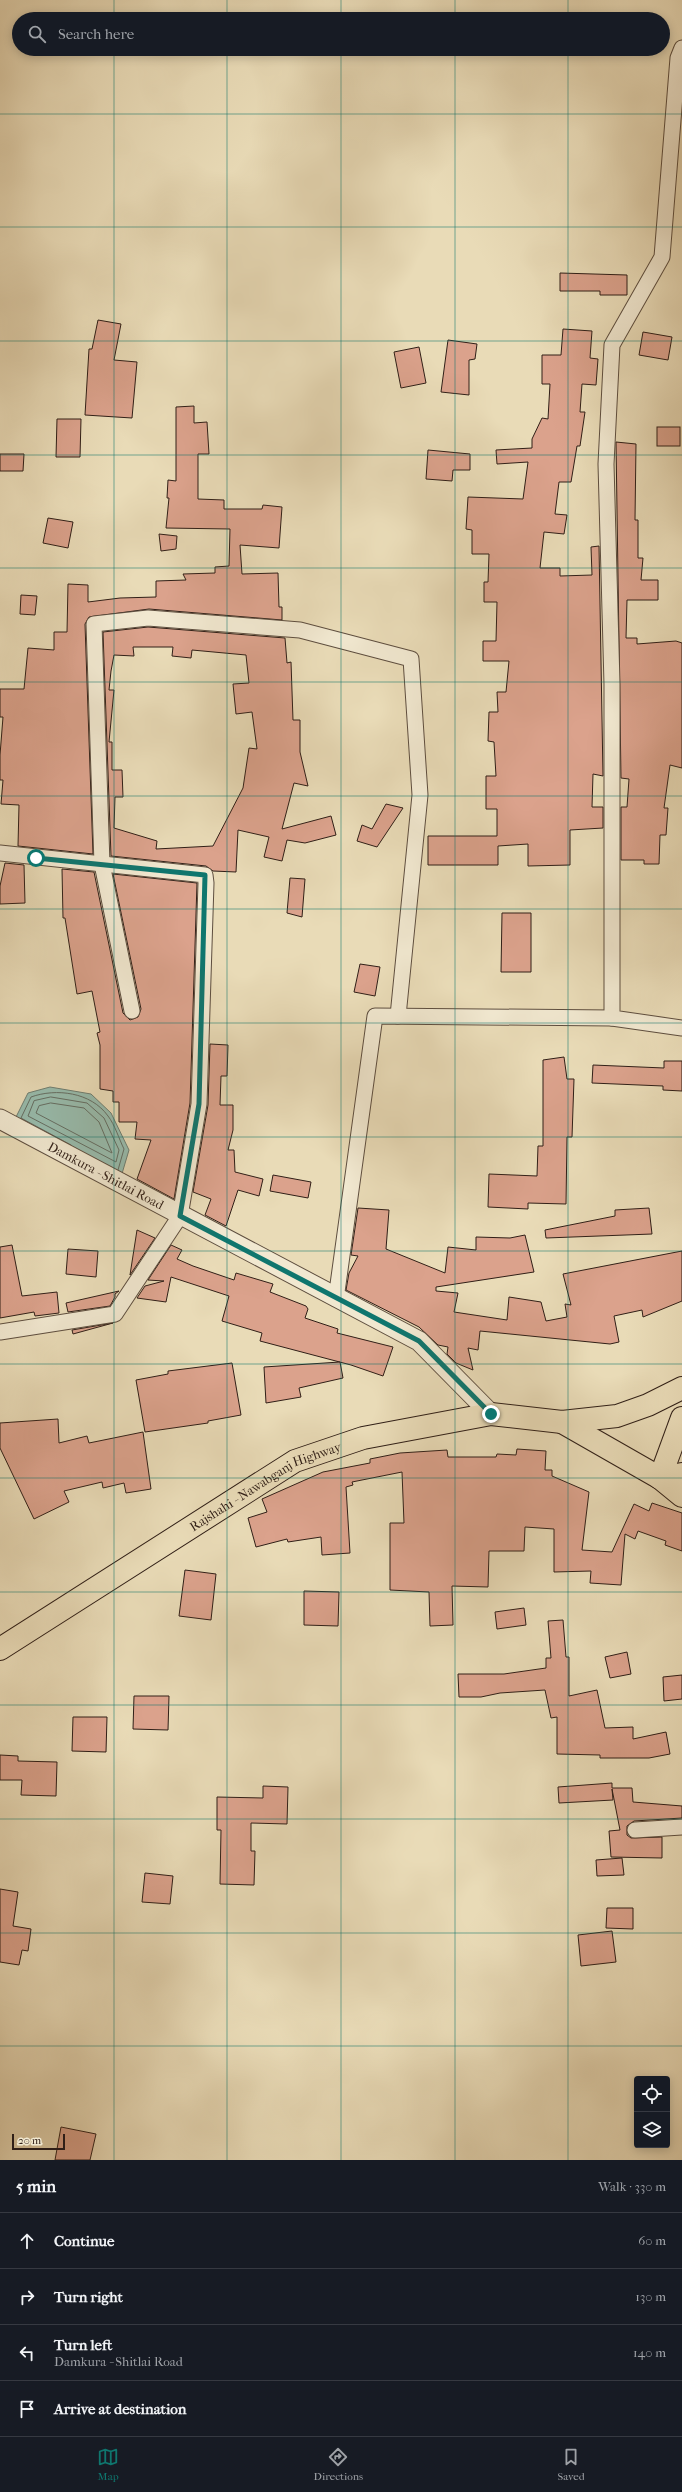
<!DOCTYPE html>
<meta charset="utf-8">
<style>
:root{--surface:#171b24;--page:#20242c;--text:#f1f3f6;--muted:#9ea1a6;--line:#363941;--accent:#0f766e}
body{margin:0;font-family:"IM FELL French Canon",serif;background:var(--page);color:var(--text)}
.controls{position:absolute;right:12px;bottom:12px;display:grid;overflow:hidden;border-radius:4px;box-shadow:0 2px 10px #0003}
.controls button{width:36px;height:36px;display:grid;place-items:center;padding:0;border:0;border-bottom:1px solid var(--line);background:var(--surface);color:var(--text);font:20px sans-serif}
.scale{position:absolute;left:12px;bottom:10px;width:53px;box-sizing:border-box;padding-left:4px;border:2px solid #301f17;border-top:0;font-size:11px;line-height:14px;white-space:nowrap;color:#301f17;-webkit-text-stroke:3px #f1e8d0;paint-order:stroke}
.stop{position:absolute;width:12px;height:12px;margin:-9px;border:3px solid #0f766e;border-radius:50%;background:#fff}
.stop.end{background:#0f766e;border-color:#fff;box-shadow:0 1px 4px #0008}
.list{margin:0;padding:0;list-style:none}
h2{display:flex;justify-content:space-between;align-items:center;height:52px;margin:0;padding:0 16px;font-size:17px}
h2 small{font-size:13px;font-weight:400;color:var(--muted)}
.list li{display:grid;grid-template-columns:26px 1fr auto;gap:12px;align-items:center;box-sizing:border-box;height:56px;padding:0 16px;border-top:1px solid var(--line)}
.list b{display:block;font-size:15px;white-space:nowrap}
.list p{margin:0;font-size:13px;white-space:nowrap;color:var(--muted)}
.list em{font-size:13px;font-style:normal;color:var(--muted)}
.icon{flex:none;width:22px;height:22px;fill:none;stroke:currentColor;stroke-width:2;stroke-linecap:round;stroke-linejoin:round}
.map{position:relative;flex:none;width:682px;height:2160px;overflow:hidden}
.search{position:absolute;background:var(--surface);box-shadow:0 2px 10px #0003;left:12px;right:12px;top:12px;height:44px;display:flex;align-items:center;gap:10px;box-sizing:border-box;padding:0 14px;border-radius:22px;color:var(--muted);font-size:15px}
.sheet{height:276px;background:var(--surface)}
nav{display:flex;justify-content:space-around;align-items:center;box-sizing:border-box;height:56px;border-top:1px solid var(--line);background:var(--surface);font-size:11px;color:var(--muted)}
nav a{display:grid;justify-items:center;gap:2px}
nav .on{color:var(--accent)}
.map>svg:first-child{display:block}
</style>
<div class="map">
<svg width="682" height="2160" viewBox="0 0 682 2160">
<rect width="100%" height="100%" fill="#e9dbb7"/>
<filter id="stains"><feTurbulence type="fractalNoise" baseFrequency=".005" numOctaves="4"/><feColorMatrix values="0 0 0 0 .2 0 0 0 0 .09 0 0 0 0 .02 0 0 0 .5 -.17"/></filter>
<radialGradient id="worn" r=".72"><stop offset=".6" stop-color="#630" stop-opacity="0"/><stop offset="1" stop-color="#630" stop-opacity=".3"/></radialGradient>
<path fill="#97bbac" stroke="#6e7d70" d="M50,1087l41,7 20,19 18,37 -8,27 -106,-58 13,-26z"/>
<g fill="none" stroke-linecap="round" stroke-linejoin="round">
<g stroke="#646d62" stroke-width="1">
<path d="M51,1097l36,6 17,15 15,32 -3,12 -88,-46 6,-15z"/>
<path d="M51,1103l33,5 15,14 13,31 -76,-40 3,-7z"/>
<path d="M71,1145l-50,-27 10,-21c25,-9 60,-5 77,19 7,9 11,23 16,33l-6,21"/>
</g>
</g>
<g fill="#dba28c" stroke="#301f17" fill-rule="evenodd">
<path d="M560,273l67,2v20h-27v-4h-40z"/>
<path d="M98,320l23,4 -7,36 23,2 -5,56 -47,-3 4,-66h3z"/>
<path d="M563,329l29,2 -2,27 8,1 -2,26 -14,-1 -2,28h5l-5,34h-3l-6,36h-12l-4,32 12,1 -3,19 -20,-2 -4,36h20v8l32,-1 -1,-28 8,-1 4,230 -10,-2 -1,33h11v21l-33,2v35l-42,1v-22l-30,2v19h-70v-29h69v-27h-11v-33h10l-2,-34 -6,-1 1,-29h9l-1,-20h9l3,-31h-26v-20h13l1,-39h-13v-20h4l1,-28h-17v-24l-6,-1 2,-32 55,2 5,-37 -31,2 -1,-14 36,-2v-9l10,-21 6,1 2,-35h-8v-29h19z"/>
<path d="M643,332l29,5 -4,23 -29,-5z"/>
<path d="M448,340l29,4 -2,15 -6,1v35l-28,-3z"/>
<path d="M419,347l7,36 -25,5 -7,-36z"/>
<path d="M194,406v17l13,-1 2,32h-11v45l26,1v9h38l1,-4 19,2 -3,41 -39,-3 2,29 36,-1 1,34h3v13l-133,-11 -60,8 -4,7 8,230 -75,-8 1,-41 -18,-1 2,-24h-3v-25l3,-38h-3v-28h24l4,-41 26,2v-18h13l1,-48 20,1v17l32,-4 36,-1v-16l30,-1 -3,-6 32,-1v-6l14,-1 1,-37 -64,-1 3,-30h-2l1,-18 8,1v-74z"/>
<path d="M57,419h24l-1,38h-24z"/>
<rect x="657" y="427" width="23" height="19"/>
<path d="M616,442l20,2 -1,76h3v38h5l-2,22h17v20h-31l-1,38h11v6l39,-3 6,2v125l-12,-3 -6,43h4l-2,27h-6l-1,29h-15v-4h-23v-53h6l2,-28 -8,-1z"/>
<path d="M428,450l42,4v16h-17l-1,11 -26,-2z"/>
<path d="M0,454h24l-1,17h-23z"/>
<path d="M48,518l25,4 -5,26 -25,-5z"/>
<path d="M159,534l18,2 -1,13 -15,2z"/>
<path d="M21,595l16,1 -2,19 -15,-1z"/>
<path d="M148,627l137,11 2,25 4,-1 2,58h7v32l8,34 -14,-3 -12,46 49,-13 5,19 -31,8 -18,-3 -5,21 -18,-4 5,-20 -31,-7 -2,42 -23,-1 -7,-5 -95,-10 -8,-224zM133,647h40l-1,9 19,2 1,-8 54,5 3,28 -16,1 3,30 16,-2 5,37 -8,-1 -6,40 -30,58 -57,3 1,-8 -43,-13 1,-31h8l-1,-27h-10v-28h-3l5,-52h-5l2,-19 3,-16 20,1z"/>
<path d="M386,804l17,4 -26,39 -20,-6 5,-16 10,4z"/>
<path d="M5,863l19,2 1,38 -25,1v-18z"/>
<path d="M62,869l32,3 29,141 7,7 8,-3 3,-8 -28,-135 84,9 -7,220 -16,96 -37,-20 14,-39 -16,-1 2,-17h-18v-20h-6v-11l-13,-2v-44l-3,-12 3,-1 -8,-41 -15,3 -12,-76h-2z"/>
<path d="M290,878l15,1 -3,38 -15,-4z"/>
<path d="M502,913h29v59h-30z"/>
<path d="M360,964l20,3 -5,29 -21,-4z"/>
<path d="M210,1044l18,1 -1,31h-6l-1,29h13v25l-5,20h6l1,22 28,7 -4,17 -21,-6 -12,36 -21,-11 6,-16 -18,-7 15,-87z"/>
<path d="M564,1057l3,22h7l-2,58h-5l-1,67 -38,-1v6l-40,-2 1,-33 48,2 1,-30h5v-86z"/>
<path d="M664,1061h18v30l-19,-1v-4l-71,-3 1,-18 71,3z"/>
<path d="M273,1175l38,7 -3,16 -38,-7z"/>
<path d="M358,1208l31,2 -3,39 59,24 3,-26 28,3v-13l34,1 15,-3 9,37 -98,15v4l22,2 -4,19 53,8 2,-23 32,5 5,19 21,-4 -2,-13 6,1 -8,-31 119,-23v50l-39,16 -1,-7 -28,6 5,26 -9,2 -130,-13 -2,19 -10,-2 5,22 -17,-7 -9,-9 1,-7 -10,-2 -19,-18 -73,-37 3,-17 9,-17 -7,-1z"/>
<path d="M649,1208l3,26 -106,4 -1,-8 70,-14v-6z"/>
<path d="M137,1230l18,8 -25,37z"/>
<path d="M12,1245l10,51 35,-4 2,21 -24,3 -1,-4 -34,6v-71z"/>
<path d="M171,1245l11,5 -5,9 16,7 41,14 2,-7 37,11 -3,8 36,14 2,3 -3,9 33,11 -1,4 56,14 -10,29 -32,-11 -91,-24 2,-8 -40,-12 7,-25 -58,-19 -5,25 -29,-4 8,-12 19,-5 -16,-1z"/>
<path d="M68,1249l30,2 -2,26 -30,-3z"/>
<path d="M119,1291l-4,3v3l-5,9 -42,6 -2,-9z"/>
<path d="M113,1323l-40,11 -1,-4z"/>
<path d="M340,1362l3,16 -44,10 2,9 -35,6 -2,-36z"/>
<path d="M232,1363l9,52 -33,6v2l-63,9 -9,-52 32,-6v-3z"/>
<path d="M58,1419l1,24 28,-7 2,7 54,-11 8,57 -25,4 -2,-10 -21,5 -1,-6 -38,9 5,11 -35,17 -34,-71v-25z"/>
<path d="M517,1449l29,2 -1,19h7v6l37,16 -7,58 30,2 22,-48 15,7 3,-8 30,10v38l-17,-6 1,-4 -28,-10 -3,8 -10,-5 -4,51 -31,-2 1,-12 -37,1v-43l-29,-2 -1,24h-35l-1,36 -36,-1 1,39 -23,1 -1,-34 -39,-2v-67h14l-2,-51 -50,10 1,3 -7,2 4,66 -28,2 -1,-18 -33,5 -1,-3 -31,8 -8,-29 19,-6 -5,-13 61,-27 47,-9v-4l30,-6 47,-3 1,7h48l1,-3 19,1z"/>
<path d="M185,1570l31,4 -5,46 -32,-4z"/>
<path d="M304,1591l35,1 -1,34 -34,-1z"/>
<path d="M524,1608l2,17 -29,4 -2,-17z"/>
<path d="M563,1620l3,37h3v39l28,-6 8,38 28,-1v12l33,-7 4,22 -21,4h-49v-3l-43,-1v-37l-6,1 -6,-28 -45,3 -19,4h-22l-1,-23h46l42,-6v-10h5l-3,-37z"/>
<path d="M627,1652l4,22 -21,4 -5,-21z"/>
<path d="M682,1675v24l-18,2 -1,-24z"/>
<path d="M134,1696h35l-1,34 -35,-1z"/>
<path d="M73,1717h34l-1,35 -34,-1z"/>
<path d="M0,1755l18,1v5l39,1 -1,34 -35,-1 1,-15h-22z"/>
<path d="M612,1783v5h20l1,14 49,4v12l-48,3 -7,5v9l4,3 31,-1v21l-51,-1 -2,-26 11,-1 -8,-41 1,11 -54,3 -1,-16z"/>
<path d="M263,1786l25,1 -1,37 -36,-1v28h4l-1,34 -34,-1 1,-54h-4v-33l46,1z"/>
<path d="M622,1858l2,17 -27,1 -1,-16z"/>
<path d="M145,1873l28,3 -3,28 -28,-2z"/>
<path d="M0,1889l18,3 -5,34 18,3 -3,22 -6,-1 -3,15 -19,-3z"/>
<path d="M607,1908h26v21l-27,-1z"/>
<path d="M612,1931l4,31 -35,4 -3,-31z"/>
<path d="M61,2127l35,7 -6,26h-35z"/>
</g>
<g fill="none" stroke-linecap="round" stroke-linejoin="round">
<defs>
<g id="minor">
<path d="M682,48l-4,10 -16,199 -50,88 -6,119 6,220v334l70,10"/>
<path d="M0,853l205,22 1,8 -7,221 -19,112 -65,98 -115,18"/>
<path d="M132,1011l-30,-147 -8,-240 54,-6 152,12 111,29 9,136 -22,221"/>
<path d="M336,1299l39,-283 237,2"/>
<path d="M635,1830l47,-3"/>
</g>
<g id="tertiary">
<path id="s1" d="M0,1119l419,222 72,73"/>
</g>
<g id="trunk">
<path d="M562,1422l98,56 22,18"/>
<path d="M660,1478l22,-60"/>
<path d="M660,1478l22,-4"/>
<path id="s2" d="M0,1649l295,-188 68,-23 128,-24 71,8 55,-6 31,-11 34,-17"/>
</g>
</defs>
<use href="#minor" stroke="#5e4e3f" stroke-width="17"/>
<use href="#tertiary" stroke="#5e4e3f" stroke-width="21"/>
<use href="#trunk" stroke="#301f17" stroke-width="24"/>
<use href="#minor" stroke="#f1e8d0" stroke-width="15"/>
<use href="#tertiary" stroke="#f1e8d0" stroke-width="19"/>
<use href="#trunk" stroke="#e9dbb7" stroke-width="22"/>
</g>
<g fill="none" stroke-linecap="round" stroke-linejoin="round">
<path stroke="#0f766e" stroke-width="5" d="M36,858l169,17 -6,229 -19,112 239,125 72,73"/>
</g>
<path fill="none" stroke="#0f766e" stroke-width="1" stroke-opacity="0.55" d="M114,0v19M227,0v19M341,0v19M455,0v19M568,0v19M114,49v2111M227,49v2111M341,49v2111M455,49v2111M568,49v2111M0,114h682M0,227h682M0,341h682M0,455h682M0,568h682M0,682h682M0,796h682M0,909h682M0,1023h682M0,1137h682M0,1251h682M0,1364h682M0,1478h682M0,1592h682M0,1705h682M0,1819h682M0,1933h682M0,2046h682"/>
<g text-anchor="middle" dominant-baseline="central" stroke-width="4" stroke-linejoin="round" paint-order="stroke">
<g font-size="13" fill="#301f17" stroke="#f1e8d0">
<text stroke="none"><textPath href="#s1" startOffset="120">Damkura - Shitlai Road</textPath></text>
<text stroke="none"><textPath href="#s2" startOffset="312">Rajshahi - Nawabganj Highway</textPath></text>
</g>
</g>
<rect width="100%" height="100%" filter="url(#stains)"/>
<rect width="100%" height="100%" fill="url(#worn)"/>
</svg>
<div class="controls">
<button><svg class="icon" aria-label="locate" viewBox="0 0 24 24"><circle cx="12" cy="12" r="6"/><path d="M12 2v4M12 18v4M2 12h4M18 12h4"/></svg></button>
<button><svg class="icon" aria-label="layers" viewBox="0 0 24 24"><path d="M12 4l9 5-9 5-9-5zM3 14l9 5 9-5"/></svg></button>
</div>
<div class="scale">20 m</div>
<div class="stop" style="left:36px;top:858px"></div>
<div class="stop end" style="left:491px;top:1414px"></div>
<div class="search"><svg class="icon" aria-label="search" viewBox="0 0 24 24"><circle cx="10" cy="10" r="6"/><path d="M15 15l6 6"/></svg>Search here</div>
</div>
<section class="sheet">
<h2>5 min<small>Walk · 330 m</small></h2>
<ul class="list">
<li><svg class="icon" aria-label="ahead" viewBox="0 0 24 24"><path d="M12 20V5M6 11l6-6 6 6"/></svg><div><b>Continue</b></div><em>60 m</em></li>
<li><svg class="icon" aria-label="right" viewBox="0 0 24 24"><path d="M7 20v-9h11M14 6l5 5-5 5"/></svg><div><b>Turn right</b></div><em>130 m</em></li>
<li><svg class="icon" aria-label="left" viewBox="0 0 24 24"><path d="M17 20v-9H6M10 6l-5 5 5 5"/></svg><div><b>Turn left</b><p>Damkura - Shitlai Road</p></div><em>140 m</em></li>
<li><svg class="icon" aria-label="arrive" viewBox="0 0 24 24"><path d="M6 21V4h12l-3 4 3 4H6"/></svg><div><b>Arrive at destination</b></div></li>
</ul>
</section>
<nav>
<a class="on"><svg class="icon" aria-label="map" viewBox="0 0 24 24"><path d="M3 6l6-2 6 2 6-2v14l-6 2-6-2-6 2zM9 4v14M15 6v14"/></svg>Map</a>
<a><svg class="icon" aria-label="directions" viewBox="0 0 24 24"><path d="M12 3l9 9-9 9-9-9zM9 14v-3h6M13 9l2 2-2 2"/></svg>Directions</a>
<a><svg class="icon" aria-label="saved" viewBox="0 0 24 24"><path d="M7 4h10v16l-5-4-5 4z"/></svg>Saved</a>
</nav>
